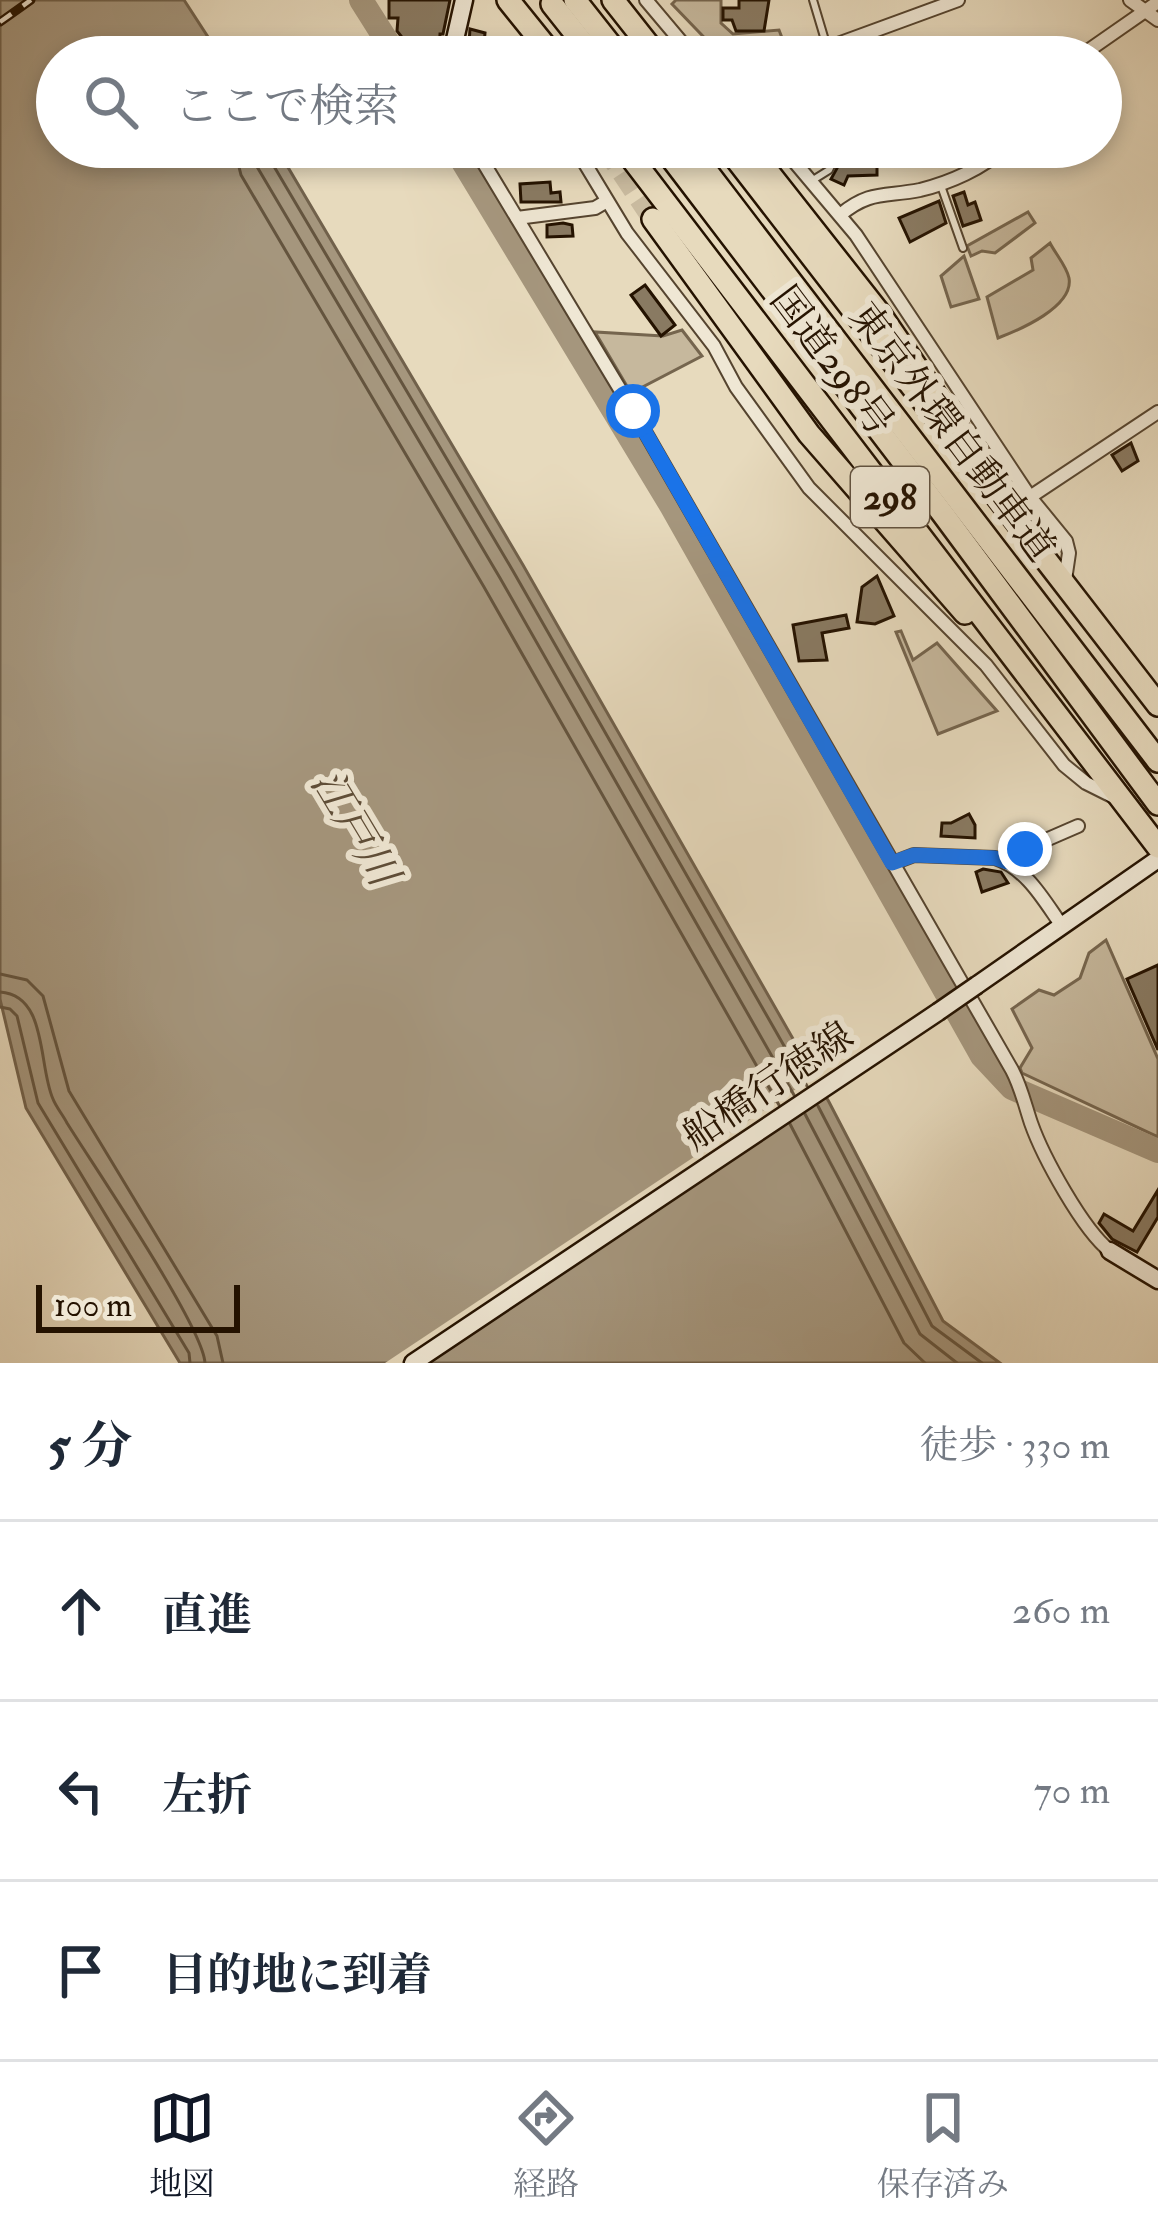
<!DOCTYPE html>
<html lang="ja">
<meta charset="utf-8">
<style>
:root{--surface:#fff;--page:#f6f6f7;--text:#1f2937;--muted:#747a83;--line:#e0e1e3;--accent:#111827}
body{margin:0;font-family:"IM FELL Double Pica","Noto Serif JP",serif;background:var(--page);color:var(--text)}
.scale{position:absolute;left:36px;bottom:30px;width:204px;box-sizing:border-box;padding-left:12px;border:6px solid #241200;border-top:0;font-size:33px;line-height:42px;white-space:nowrap;color:#241200;-webkit-text-stroke:9px #efe7d4;paint-order:stroke}
.stop{position:absolute;width:36px;height:36px;margin:-27px;border:9px solid #1a73e8;border-radius:50%;background:#fff}
.stop.end{background:#1a73e8;border-color:#fff;box-shadow:0 3px 12px #0008}
.list{margin:0;padding:0;list-style:none}
h2{display:flex;justify-content:space-between;align-items:center;height:156px;margin:0;padding:0 48px;font-size:51px}
h2 small{font-size:39px;font-weight:400;color:var(--muted)}
.list li{display:grid;grid-template-columns:78px 1fr auto;gap:36px;align-items:center;box-sizing:border-box;height:180px;padding:0 48px;border-top:3px solid var(--line)}
.list b{display:block;font-size:45px;white-space:nowrap}
.list em{font-size:39px;font-style:normal;color:var(--muted)}
.icon{flex:none;width:66px;height:66px;fill:none;stroke:currentColor;stroke-width:2;stroke-linecap:round;stroke-linejoin:round}
.map{position:relative;flex:none;width:1158px;height:1363px;overflow:hidden}
.search{position:absolute;background:var(--surface);box-shadow:0 6px 18px #0003;left:36px;right:36px;top:36px;height:132px;display:flex;align-items:center;gap:30px;box-sizing:border-box;padding:0 42px;border-radius:66px;color:var(--muted);font-size:45px}
.sheet{height:696px;background:var(--surface)}
nav{display:flex;justify-content:space-around;align-items:center;box-sizing:border-box;height:168px;border-top:3px solid var(--line);background:var(--surface);font-size:33px;color:var(--muted)}
nav a{display:grid;justify-items:center;gap:6px}
nav .on{color:var(--accent)}
.map>svg:first-child{display:block}
</style>
<div class="map">
<svg width="1158" height="1363" viewBox="0 0 1158 1363">
<rect width="100%" height="100%" fill="#e7dabd"/>
<filter id="stains"><feTurbulence type="fractalNoise" baseFrequency=".00167" numOctaves="4"/><feColorMatrix values="0 0 0 0 .2 0 0 0 0 .09 0 0 0 0 .02 0 0 0 .5 -.17"/></filter>
<radialGradient id="worn" r=".72"><stop offset=".6" stop-color="#630" stop-opacity="0"/><stop offset="1" stop-color="#630" stop-opacity=".3"/></radialGradient>
<g fill="#c6b89d" stroke="#75654e" stroke-width="3">
<path d="M676,0h45v23l12,11 46,-4 5,13 -5,14h-56l-51,-53z"/>
<path d="M1028,212l7,11 -40,30 -13,-2 -11,5 -4,-10z"/>
<path d="M1050,243c5,10 17,24 19,35 5,29 -50,52 -71,60l-11,-41 46,-27 -2,-12z"/>
<path d="M964,256l15,43 -28,8 -10,-31z"/>
<path d="M682,330l20,26 -71,37 -36,-61 68,4z"/>
<path d="M901,631l12,29 24,-17 60,68 -59,23 -42,-102z"/>
<path d="M1106,940l52,119v78l-136,-64 -2,-5 12,-20 -20,-39 27,-19 15,5 26,-17 9,-25z"/>
</g>
<path fill="#a5967d" stroke="#71614b" stroke-width="3" d="M0,0h184l37,57h-164v90h219l247,418 306,537 114,219 57,42h-820l-154,-255 -26,-109z"/>
<path fill="#e7dabd" d="M820,1073l11,19 -405,271h-41z"/>
<g fill="none" stroke-linecap="round" stroke-linejoin="round">
<g stroke="#64543e" stroke-width="3">
<path d="M234,147l7,28 243,412 295,518"/>
<path d="M252,147l4,18 244,413 294,517"/>
<path d="M267,147l2,11 244,413 294,515"/>
<path d="M0,974l27,6 16,16 26,95 148,245 6,27"/>
<path d="M0,992c48,3 38,74 53,107 3,8 10,16 14,24 26,42 136,203 138,240"/>
<path d="M0,1007l10,2 7,7 21,87 151,250 1,10"/>
<path d="M818,1106l114,220 50,37"/>
<path d="M805,1114l115,220 37,29"/>
<path d="M790,1124l114,219 21,20"/>
</g>
<g stroke="#a5967d" stroke-width="24">
<path d="M361,0l36,57"/>
<path d="M454,147l218,360 310,549 30,32 146,63"/>
</g>
</g>
<g fill="#897a62" stroke="#241200" stroke-width="3">
<path d="M389,0h61l-7,34h-3l-1,23h-21v-11l-10,-1 -11,-14 1,-13h-9z"/>
<path d="M739,0h30l-5,31h-28l-4,-11h-9v-12h16z"/>
<path d="M470,29l15,4 -2,24h-15z"/>
<path d="M816,38l6,19h-35l-3,-10z"/>
<path d="M863,147h14v28l-29,1 -4,9 -13,-6 16,-29 16,8z"/>
<path d="M550,182l1,11 9,-1 1,10h-40l-1,-18z"/>
<path d="M964,192l4,13 7,-3 6,18 -18,6 -10,-30z"/>
<path d="M939,201l7,22 -36,19 -11,-24z"/>
<path d="M563,223l9,2 1,11 -26,1v-12z"/>
<path d="M645,285l30,40 -14,11 -30,-41z"/>
<path d="M1131,443l7,18 -16,10 -10,-16z"/>
<path d="M877,576l17,40 -19,8 -18,-2 5,-35z"/>
<path d="M846,615l3,13 -27,5 5,27 -28,1 -6,-36z"/>
<path d="M969,814l6,11v13l-34,-2 1,-13h9z"/>
<path d="M983,869l18,3 7,11 -26,9 -6,-20z"/>
<path d="M1158,965v85l-31,-71z"/>
<path d="M1158,1190v27l-21,35 -25,-13 -13,-16 5,-9 29,17z"/>
</g>
<g fill="none" stroke-linecap="round" stroke-linejoin="round">
<g stroke="#cabca1" stroke-width="21" stroke-dasharray="21 10" stroke-linecap="butt">
<path d="M605,147l48,72"/>
<path d="M748,147l17,21"/>
</g>
<defs>
<g id="lane">
<path d="M813,0l17,57"/>
<path d="M813,180l16,-10 11,-23"/>
<path d="M940,183l23,65"/>
</g>
<g id="street">
<path d="M646,0l48,57"/>
<path d="M1130,0l28,20"/>
<path d="M515,48l7,9"/>
<path d="M827,48l131,-48"/>
<path d="M1079,57l79,-55"/>
<path d="M474,147l159,264 379,659c9,17 13,35 19,53 12,34 52,107 79,128"/>
<path d="M575,147l52,86 87,113 22,41 73,101 177,177 78,100 22,18 28,14"/>
<path d="M782,147l74,88 174,262 36,44 3,12 -4,27"/>
<path d="M840,215c30,-25 45,-18 80,-25 29,-7 64,-22 85,-43"/>
<path d="M517,218l78,-10 12,-7"/>
<path d="M1030,497l128,-85"/>
<path d="M1007,862l18,-13 53,-23"/>
<path d="M893,863l21,-8 81,3c32,11 48,41 67,68"/>
</g>
<g id="secondary">
<path d="M451,57l13,-57"/>
<path d="M977,985l181,-126"/>
<path d="M1110,1251l48,29"/>
<path d="M413,1363l525,-351"/>
</g>
<g id="highway">
<path d="M508,0l46,57"/>
<path d="M575,0l45,57"/>
<path d="M613,0l45,57"/>
<path d="M552,4l42,53"/>
<path d="M623,147l535,700"/>
<path d="M663,147l280,367 215,290"/>
<path d="M688,147l470,614"/>
<path d="M727,147l431,558"/>
<path d="M765,168l115,146 78,114"/>
<path d="M653,219l156,215 156,179"/>
</g>
</defs>
<use href="#lane" stroke="#55442f" stroke-width="10"/>
<use href="#street" stroke="#55442f" stroke-width="16"/>
<use href="#secondary" stroke="#241200" stroke-width="21"/>
<use href="#highway" stroke="#241200" stroke-width="26"/>
<use href="#lane" stroke="#efe7d4" stroke-width="6"/>
<use href="#street" stroke="#efe7d4" stroke-width="12"/>
<use href="#secondary" stroke="#efe7d4" stroke-width="16"/>
<use href="#highway" stroke="#e7dabd" stroke-width="21"/>
<defs>
<path id="rail" d="M0,22l31,-22"/>
</defs>
<use href="#rail" stroke="#241200" stroke-width="9"/>
<use href="#rail" stroke="#efe7d4" stroke-width="4.5" stroke-dasharray="14" stroke-linecap="butt"/>
<defs>
<path id="secondary-bridge" d="M938,1012l39,-27"/>
</defs>
<use href="#secondary-bridge" stroke="#241200" stroke-width="21" stroke-linecap="butt"/>
<use href="#secondary-bridge" stroke="#efe7d4" stroke-width="16"/>
</g>
<g fill="none" stroke-linecap="round" stroke-linejoin="round">
<path stroke="#1a73e8" stroke-width="15" d="M633,411l259,452 22,-8 81,3 12,4 18,-13"/>
</g>
<g text-anchor="middle" dominant-baseline="central" stroke-width="12" stroke-linejoin="round" paint-order="stroke">
<rect fill="#efe7d4" stroke="#615240" stroke-width="3" x="851" y="467" width="78" height="60" rx="9"/>
<g font-size="36" font-weight="bold" fill="#241200">
<text x="890" y="497">298</text>
</g>
<g font-size="39" fill="#241200" stroke="#efe7d4">
<text transform="translate(832 361) rotate(53)">国道298号</text>
<text transform="translate(952 432) rotate(53)">東京外環自動車道</text>
<text transform="translate(768 1086) rotate(-34)">船橋行徳線</text>
</g>
<g font-size="42" font-style="italic" fill="#5e4d38" stroke="#efe7d4">
<text transform="translate(354 828) rotate(59)">江戸川</text>
</g>
</g>
<rect width="100%" height="100%" filter="url(#stains)"/>
<rect width="100%" height="100%" fill="url(#worn)"/>
</svg>
<div class="scale">100 m</div>
<div class="stop" style="left:633px;top:411px"></div>
<div class="stop end" style="left:1025px;top:849px"></div>
<div class="search"><svg class="icon" aria-label="search" viewBox="0 0 24 24"><circle cx="10" cy="10" r="6"/><path d="M15 15l6 6"/></svg>ここで検索</div>
</div>
<section class="sheet">
<h2>5 分<small>徒歩 · 330 m</small></h2>
<ul class="list">
<li><svg class="icon" aria-label="ahead" viewBox="0 0 24 24"><path d="M12 20V5M6 11l6-6 6 6"/></svg><div><b>直進</b></div><em>260 m</em></li>
<li><svg class="icon" aria-label="left" viewBox="0 0 24 24"><path d="M17 20v-9H6M10 6l-5 5 5 5"/></svg><div><b>左折</b></div><em>70 m</em></li>
<li><svg class="icon" aria-label="arrive" viewBox="0 0 24 24"><path d="M6 21V4h12l-3 4 3 4H6"/></svg><div><b>目的地に到着</b></div></li>
</ul>
</section>
<nav>
<a class="on"><svg class="icon" aria-label="map" viewBox="0 0 24 24"><path d="M3 6l6-2 6 2 6-2v14l-6 2-6-2-6 2zM9 4v14M15 6v14"/></svg>地図</a>
<a><svg class="icon" aria-label="directions" viewBox="0 0 24 24"><path d="M12 3l9 9-9 9-9-9zM9 14v-3h6M13 9l2 2-2 2"/></svg>経路</a>
<a><svg class="icon" aria-label="saved" viewBox="0 0 24 24"><path d="M7 4h10v16l-5-4-5 4z"/></svg>保存済み</a>
</nav>
